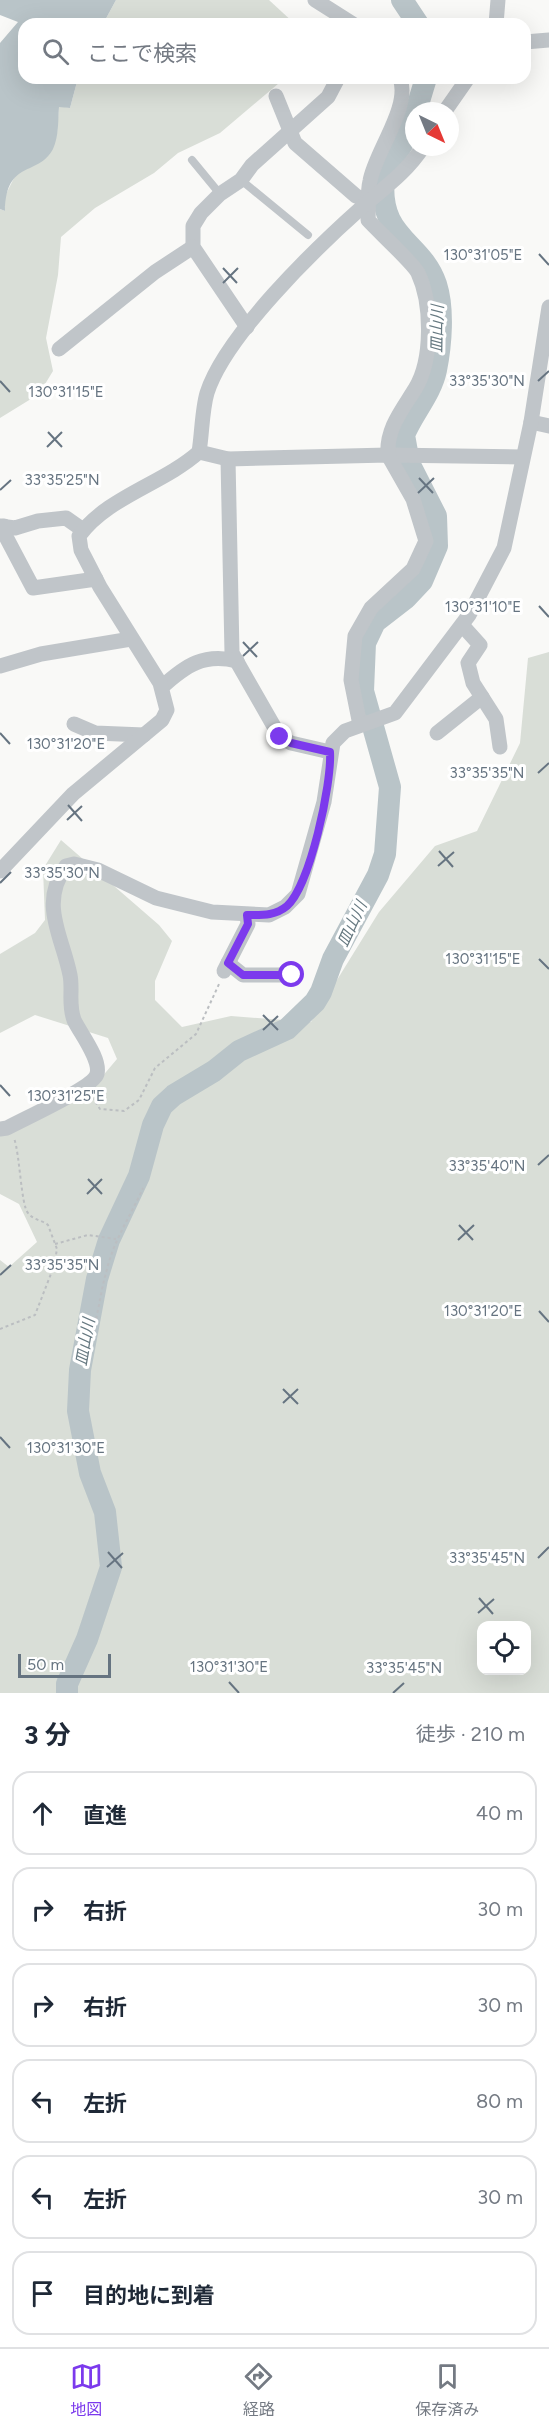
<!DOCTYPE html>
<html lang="ja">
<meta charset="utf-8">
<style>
:root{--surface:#fff;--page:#f6f6f7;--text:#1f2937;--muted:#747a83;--line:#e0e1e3;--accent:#7c3aed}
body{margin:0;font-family:Figtree,"Noto Sans JP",sans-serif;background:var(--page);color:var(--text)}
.controls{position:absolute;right:18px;bottom:18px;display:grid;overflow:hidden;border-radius:12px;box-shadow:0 6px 24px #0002}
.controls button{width:54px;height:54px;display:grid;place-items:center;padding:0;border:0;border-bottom:2px solid var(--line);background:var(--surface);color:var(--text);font:30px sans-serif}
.compass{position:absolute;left:405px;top:102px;width:54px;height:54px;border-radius:50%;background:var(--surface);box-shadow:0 6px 24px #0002;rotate:137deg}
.scale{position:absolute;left:18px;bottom:15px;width:93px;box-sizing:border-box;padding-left:6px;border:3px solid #667481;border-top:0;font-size:16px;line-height:21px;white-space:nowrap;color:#667481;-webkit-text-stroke:4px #fff;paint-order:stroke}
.stop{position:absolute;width:18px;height:18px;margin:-14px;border:4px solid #7c3aed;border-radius:50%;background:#fff}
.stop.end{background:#7c3aed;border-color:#fff;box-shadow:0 2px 6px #0008}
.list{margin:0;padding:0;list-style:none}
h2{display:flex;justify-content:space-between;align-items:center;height:78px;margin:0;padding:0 24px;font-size:26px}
h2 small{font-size:20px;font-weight:400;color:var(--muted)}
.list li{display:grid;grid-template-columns:39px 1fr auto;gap:18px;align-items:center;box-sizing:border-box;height:84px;margin:0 12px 12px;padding:0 12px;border:2px solid var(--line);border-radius:18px}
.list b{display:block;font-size:22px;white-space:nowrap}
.list em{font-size:20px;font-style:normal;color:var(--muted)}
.icon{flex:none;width:33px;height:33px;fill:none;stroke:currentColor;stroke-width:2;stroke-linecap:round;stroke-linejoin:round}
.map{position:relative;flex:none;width:549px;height:1693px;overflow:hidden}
.search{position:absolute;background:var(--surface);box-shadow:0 6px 24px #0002;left:18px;right:18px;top:18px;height:66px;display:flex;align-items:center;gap:15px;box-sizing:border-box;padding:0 21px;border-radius:18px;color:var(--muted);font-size:22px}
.sheet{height:654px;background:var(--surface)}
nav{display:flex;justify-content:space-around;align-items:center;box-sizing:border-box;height:84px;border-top:2px solid var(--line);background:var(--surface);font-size:16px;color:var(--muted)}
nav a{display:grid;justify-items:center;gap:3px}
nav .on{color:var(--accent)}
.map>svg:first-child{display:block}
</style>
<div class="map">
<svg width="549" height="1693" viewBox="0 0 549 1693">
<rect width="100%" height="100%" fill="#f9f9f7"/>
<g fill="#d9ded7" fill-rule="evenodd">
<path d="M116,0h153l26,24h-192z"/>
<path d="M78,78h207l-65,55 -42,20 -24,20 -59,35 -34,29 -3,38 -12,63 7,33 -14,23 -39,24v-209l5,2v-15l11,-22 26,-14 15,-27 2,-27 11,2z"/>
<path d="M549,652v1041h-549v-433l9,7 28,-25 -18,-38 -19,-10v-61l95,-48 22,-26 -9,-21 -73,-23 -35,18v-79l35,-21 10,-13 -2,-51 18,-29 98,85 13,16 -17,40v19l27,27 49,-11 80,6 68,-110 56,-66 42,-15 43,-88 8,-85zM482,1626h44v44h-44z"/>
</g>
<path fill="#b9c4c8" d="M0,0h116l-13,24h-79v54h54l-8,30 -11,-1c-1,13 0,29 -6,42 -15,28 -47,10 -48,62l-5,-2v-166l18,-21 -18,-7z"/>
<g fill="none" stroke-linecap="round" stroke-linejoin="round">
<g stroke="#b9c4c8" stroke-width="22">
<path d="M402,0l16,24"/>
<path d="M416,111l10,-33"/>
<path d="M67,1693v-9l20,-45 24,-72 -6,-55 -15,-39 -12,-62 2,-41 17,-91 12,-39 30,-64 14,-51 9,-19 12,-11 40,-24 25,-20 48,-22 28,-27 6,-10 12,-33 45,-84 7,-21 5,-67 -27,-96 2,-48 10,-21 31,-24 16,-17 15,-35 -1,-30 -27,-53 -5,-28c9,-22 27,-41 32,-65 5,-25 8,-61 0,-86 -15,-44 -59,-45 -52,-108 1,-12 15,-24 20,-35 4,-8 7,-17 10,-25"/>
</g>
<g stroke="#bbbec1" stroke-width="2" stroke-dasharray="3 3" stroke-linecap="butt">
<path d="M92,1097l8,12 24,2 15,-11 16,-32 41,-34 24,-52"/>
<path d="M55,1244l33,-9 28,4"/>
<path d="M0,1329l35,-14 19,-49 3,-17 -9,-24c-6,-5 -15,-5 -20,-12 -7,-8 -8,-58 -14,-75"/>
<path d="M90,1342c8,-24 10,-49 17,-73 7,-29 24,-54 36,-81"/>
</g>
<g stroke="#c0c5c9" stroke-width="8">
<path d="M192,160l28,34"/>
<path d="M241,180l67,55"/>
</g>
<g stroke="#c0c5c9" stroke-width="15">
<path d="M315,0l38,24"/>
<path d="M496,24l2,-24"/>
<path d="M525,42l24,-2"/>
<path d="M276,96l19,47 61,53 13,5"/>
<path d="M445,111l23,-33"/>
<path d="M247,327l-54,-80v-21l8,-13 19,-19 21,-14 11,-15 76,-68 10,-19"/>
<path d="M59,349l96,-77 38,-25"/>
<path d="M531,422l18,4"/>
<path d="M199,452l29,7 160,-4 134,2"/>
<path d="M228,459l4,194 48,84 11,6 39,9"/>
<path d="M0,526l15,2 23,-7 28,-3 17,12"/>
<path d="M4,526v7l29,55 63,-9"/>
<path d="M462,625l18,20 -12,18 5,20 23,36 4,28"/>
<path d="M0,666l41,-12 90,-15"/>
<path d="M162,687c24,-22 42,-34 75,-26"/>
<path d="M74,724l21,9 49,2"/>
<path d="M360,725l-9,-45 4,-44 16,-28 42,-39 13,-28 -13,-42 -25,-44c-2,-26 14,-45 27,-66 18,-29 17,-86 3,-116 -4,-9 -40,-42 -50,-53 1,-13 -1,-27 2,-39 5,-29 41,-74 30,-103"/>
<path d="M437,733l45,-36"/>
<path d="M0,871l73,-77 89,-74 5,-10 -7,-27 -60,-96 -19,-37 -2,-14c28,-39 84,-52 120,-84 3,-18 3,-42 8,-59 18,-57 109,-145 154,-185 24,-21 44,-34 62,-61"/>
<path d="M228,963l15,12h49"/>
<path d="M224,971l24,-47 -1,-9"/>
<path d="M0,1129l7,-1c16,-9 86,-40 90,-54 4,-15 -17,-41 -23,-54 -6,-16 -1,-30 -4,-45 -8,-40 -31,-71 -4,-109l8,-2 24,6 58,28 56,14 57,3 16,-8 13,-13 26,-92 9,-59 12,-12 50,-18 74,-98 35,-67 27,-126 18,-115"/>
</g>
</g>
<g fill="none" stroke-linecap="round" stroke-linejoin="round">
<path stroke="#7c3aed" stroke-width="8" d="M280,737l11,6 39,9c2,31 -20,134 -43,154 -12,10 -25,9 -40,9l1,9 -20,39 15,12h49"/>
</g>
<path fill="none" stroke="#667481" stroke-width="2" d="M539,254l10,11M223,268l14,15M223,283l15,-15M0,381l10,11M538,381l11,-10M48,432l14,15M47,447l15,-15M419,478l14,15M0,490l11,-10M418,493l16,-15M539,606l10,11M243,642l14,15M243,656l15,-14M0,733l10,11M538,773l11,-10M68,805l14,16M67,820l15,-14M439,851l14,16M438,866l16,-14M0,883l11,-11M539,959l10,10M263,1015l15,15M263,1030l15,-14M0,1085l10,11M538,1165l11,-10M88,1179l14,15M87,1194l15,-15M459,1225l14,15M458,1240l16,-15M0,1275l11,-10M539,1311l10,11M283,1389l15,15M283,1403l15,-14M0,1437l10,11M108,1552l14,16M538,1558l11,-11M107,1567l16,-14M479,1598l14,16M478,1613l16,-14M229,1682l10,11M393,1693l11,-10"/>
<g text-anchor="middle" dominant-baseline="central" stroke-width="6" stroke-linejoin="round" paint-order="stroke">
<g font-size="16" font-style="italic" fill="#667981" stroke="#fff">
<text transform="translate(437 329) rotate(-89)">皿山川</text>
<text transform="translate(352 924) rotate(-65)">皿山川</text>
<text transform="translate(85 1342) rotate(-80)">皿山川</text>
</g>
</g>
<g font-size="15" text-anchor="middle" fill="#667481" stroke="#fff" stroke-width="6" stroke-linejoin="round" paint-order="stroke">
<text x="483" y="260">130°31'05"E</text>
<text x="487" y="386">33°35'30"N</text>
<text x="66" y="397">130°31'15"E</text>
<text x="62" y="485">33°35'25"N</text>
<text x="483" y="612">130°31'10"E</text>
<text x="66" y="749">130°31'20"E</text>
<text x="487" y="778">33°35'35"N</text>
<text x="62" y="878">33°35'30"N</text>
<text x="483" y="964">130°31'15"E</text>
<text x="66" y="1101">130°31'25"E</text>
<text x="487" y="1171">33°35'40"N</text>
<text x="62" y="1270">33°35'35"N</text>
<text x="483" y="1316">130°31'20"E</text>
<text x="66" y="1453">130°31'30"E</text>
<text x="487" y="1563">33°35'45"N</text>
<text x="229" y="1672">130°31'30"E</text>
<text x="404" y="1673">33°35'45"N</text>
</g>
</svg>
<div class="controls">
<button><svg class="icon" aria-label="locate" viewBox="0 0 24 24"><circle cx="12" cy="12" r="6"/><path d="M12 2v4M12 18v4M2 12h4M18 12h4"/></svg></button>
</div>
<svg class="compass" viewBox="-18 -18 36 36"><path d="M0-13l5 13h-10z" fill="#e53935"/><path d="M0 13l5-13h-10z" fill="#747a83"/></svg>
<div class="scale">50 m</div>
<div class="stop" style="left:292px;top:975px"></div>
<div class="stop end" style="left:280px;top:737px"></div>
<div class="search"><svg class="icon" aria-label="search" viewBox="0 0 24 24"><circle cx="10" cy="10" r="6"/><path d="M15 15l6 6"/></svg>ここで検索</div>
</div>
<section class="sheet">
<h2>3 分<small>徒歩 · 210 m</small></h2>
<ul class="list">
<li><svg class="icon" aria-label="ahead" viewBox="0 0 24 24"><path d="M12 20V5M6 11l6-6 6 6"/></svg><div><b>直進</b></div><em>40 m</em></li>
<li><svg class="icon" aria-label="right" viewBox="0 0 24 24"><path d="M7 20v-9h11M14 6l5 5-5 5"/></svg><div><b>右折</b></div><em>30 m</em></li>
<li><svg class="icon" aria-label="right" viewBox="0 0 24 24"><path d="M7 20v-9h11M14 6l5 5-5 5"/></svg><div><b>右折</b></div><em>30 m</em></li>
<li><svg class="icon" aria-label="left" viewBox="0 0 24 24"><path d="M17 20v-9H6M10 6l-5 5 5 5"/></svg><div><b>左折</b></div><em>80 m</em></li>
<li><svg class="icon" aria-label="left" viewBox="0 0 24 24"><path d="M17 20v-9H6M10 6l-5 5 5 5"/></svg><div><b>左折</b></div><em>30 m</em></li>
<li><svg class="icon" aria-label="arrive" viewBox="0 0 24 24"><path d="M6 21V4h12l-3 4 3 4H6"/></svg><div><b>目的地に到着</b></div></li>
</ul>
</section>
<nav>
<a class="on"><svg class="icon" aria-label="map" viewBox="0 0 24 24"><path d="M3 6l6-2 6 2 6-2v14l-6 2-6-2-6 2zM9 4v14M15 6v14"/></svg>地図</a>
<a><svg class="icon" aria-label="directions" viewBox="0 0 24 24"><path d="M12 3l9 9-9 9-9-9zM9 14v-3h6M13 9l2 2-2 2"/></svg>経路</a>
<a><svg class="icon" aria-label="saved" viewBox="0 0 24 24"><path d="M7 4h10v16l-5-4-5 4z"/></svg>保存済み</a>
</nav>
